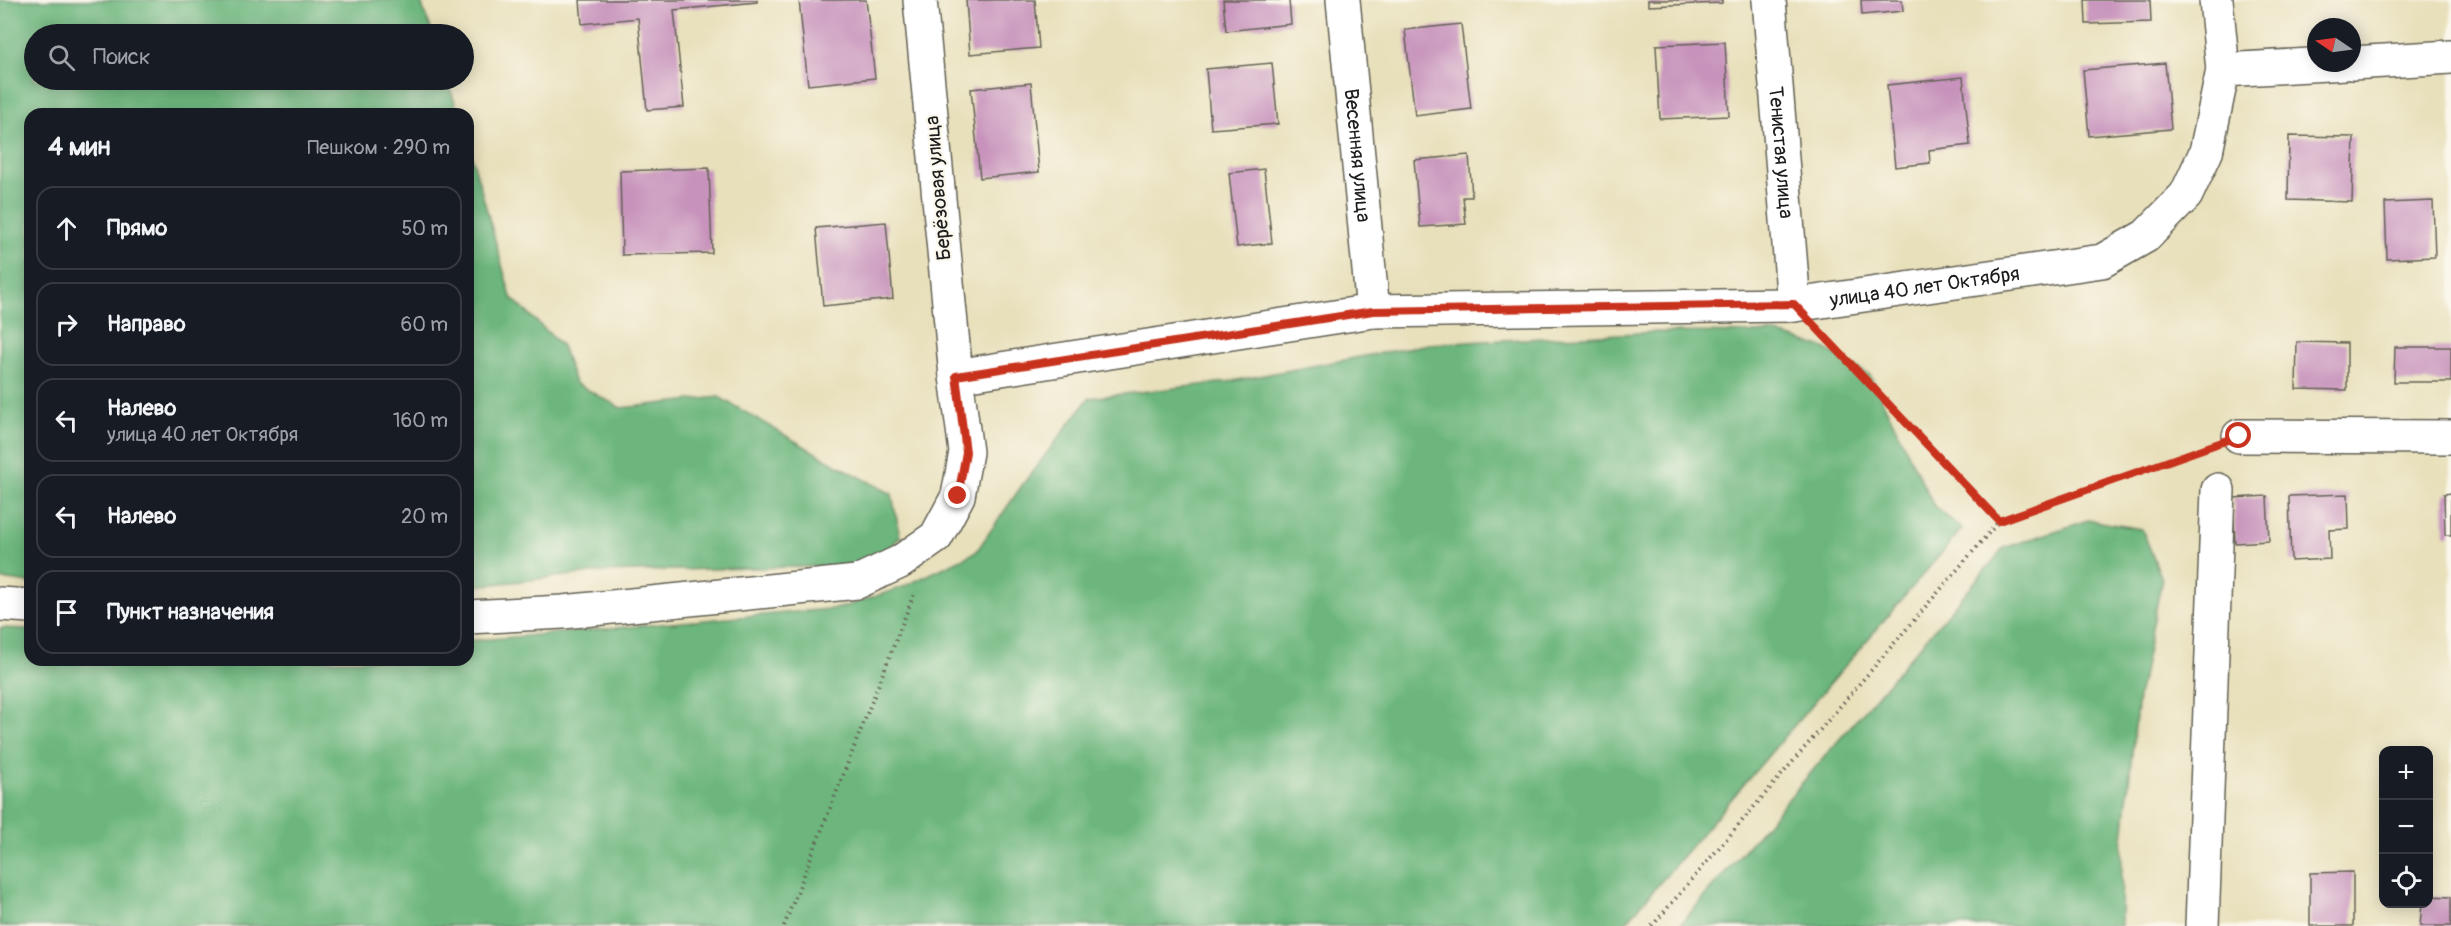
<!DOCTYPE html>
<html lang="ru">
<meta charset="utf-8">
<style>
:root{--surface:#171b24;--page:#20242c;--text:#f1f3f6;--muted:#9ea1a6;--line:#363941}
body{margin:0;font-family:Pangolin,sans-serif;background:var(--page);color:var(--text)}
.controls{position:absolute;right:18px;bottom:18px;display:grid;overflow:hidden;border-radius:12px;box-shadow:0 3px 15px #0003}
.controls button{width:54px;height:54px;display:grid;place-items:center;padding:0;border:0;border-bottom:2px solid var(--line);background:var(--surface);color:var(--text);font:30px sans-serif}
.compass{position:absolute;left:2307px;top:18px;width:54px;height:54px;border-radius:50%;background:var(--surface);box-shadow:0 3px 15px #0003;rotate:283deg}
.stop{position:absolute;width:18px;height:18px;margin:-14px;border:4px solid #c8321e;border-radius:50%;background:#fff}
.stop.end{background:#c8321e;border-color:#fff;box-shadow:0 2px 6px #0008}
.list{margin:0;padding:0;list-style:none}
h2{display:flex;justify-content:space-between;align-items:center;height:78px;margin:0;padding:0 24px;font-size:26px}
h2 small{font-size:20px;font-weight:400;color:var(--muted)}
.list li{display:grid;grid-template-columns:39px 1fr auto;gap:18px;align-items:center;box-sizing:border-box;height:84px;margin:0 12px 12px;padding:0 12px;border:2px solid var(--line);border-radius:18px}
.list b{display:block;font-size:22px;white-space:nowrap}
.list p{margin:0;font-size:20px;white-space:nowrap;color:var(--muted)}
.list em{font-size:20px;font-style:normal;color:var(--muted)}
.icon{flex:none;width:33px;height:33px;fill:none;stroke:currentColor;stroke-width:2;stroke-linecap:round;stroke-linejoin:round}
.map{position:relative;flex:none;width:2451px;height:926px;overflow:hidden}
.search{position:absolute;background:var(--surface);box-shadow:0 3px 15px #0003;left:24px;top:24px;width:450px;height:66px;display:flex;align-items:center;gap:15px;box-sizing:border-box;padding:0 21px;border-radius:33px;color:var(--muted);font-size:22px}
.panel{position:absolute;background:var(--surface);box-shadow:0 3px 15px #0003;left:24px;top:108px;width:450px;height:558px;border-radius:18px}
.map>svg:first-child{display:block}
</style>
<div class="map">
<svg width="2451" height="926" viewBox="0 0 2451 926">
<rect width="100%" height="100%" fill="#fbf7ec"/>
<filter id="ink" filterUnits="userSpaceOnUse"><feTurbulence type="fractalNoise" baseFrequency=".0167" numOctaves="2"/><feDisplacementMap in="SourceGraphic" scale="12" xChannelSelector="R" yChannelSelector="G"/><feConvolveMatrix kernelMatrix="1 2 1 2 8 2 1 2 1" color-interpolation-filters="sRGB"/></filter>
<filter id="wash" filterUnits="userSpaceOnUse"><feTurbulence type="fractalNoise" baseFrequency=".008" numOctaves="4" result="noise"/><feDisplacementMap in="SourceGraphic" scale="24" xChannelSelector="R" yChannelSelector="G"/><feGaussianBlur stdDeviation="1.35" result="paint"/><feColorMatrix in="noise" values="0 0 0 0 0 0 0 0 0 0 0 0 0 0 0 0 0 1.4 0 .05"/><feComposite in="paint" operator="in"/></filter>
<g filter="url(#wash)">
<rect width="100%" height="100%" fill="#e8e0bb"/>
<g fill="#6cb67d" stroke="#44694c" stroke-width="1.5">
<path d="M0,0h420l13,34h-399v46h413l12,34h-429v469l-30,-4z"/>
<path d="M468,143l43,154 51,49 13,37 46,25 98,-11 111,64 62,33 8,43 -28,28 -272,7 -132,15z"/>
<path d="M1658,332l118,1 48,15 46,27 64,131 28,23 -339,397h-1623v-298l30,1v31h438v-19l372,-33 63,-21 73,-35 47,-68 66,-86 138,-16 202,-38z"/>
<path d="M2088,520l54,9 20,50 -24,118 -16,151 -1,78h-442l325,-378z"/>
</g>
<g id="blocks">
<g fill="#c793bc">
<path d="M580,0h177v2l-83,8 10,97 -37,3 -9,-92 -56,6z"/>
<path d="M799,0h67l9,78 -67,7z"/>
<path d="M966,0h69l4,48 -69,6z"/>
<path d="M1223,0h66l2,24 -65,7z"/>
<path d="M1648,0h74v3l-74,3z"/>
<path d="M1861,0h41l1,11 -41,4z"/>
<path d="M2085,0h65l1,22 -65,2z"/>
<path d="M1461,24l10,85 -56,7 -10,-86z"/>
<path d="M1725,42l4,74 -69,3 -4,-74z"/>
<path d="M1272,63l6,61 -67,5 -5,-60z"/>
<path d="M2165,63l6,66 -82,7 -6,-66z"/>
<path d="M1963,77l7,68 -41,5 1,13 -35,4 -8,-82z"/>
<path d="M1031,83l8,89 -59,6 -9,-89z"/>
<path d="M2289,136l65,1 -2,65 -64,-2z"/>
<path d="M1469,155l3,42h-9l3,27 -46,3 -6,-67z"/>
<path d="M709,168l3,85 -90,2 -2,-84z"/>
<path d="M1264,169l8,74 -35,4 -8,-74z"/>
<path d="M2433,201l2,56 -48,2 -2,-56z"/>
<path d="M886,222l7,77 -70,7 -7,-78z"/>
<path d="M2297,342l50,1v47l-51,-1z"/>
<path d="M2395,347h56v35h-57z"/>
<path d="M2451,493v42h-6l-1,-41z"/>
<path d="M2348,494l1,35 -20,1 1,29 -39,2 -2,-65z"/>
<path d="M2267,496l2,45 -34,2 -2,-45z"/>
<path d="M2353,872v54h-43v-53z"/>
<path d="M2428,896l23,1v29h-31l2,-22h6z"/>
</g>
</g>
</g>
<g filter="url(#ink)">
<use href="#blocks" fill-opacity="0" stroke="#636154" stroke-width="1.5"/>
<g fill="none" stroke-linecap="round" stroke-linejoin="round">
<defs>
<g id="minor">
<path id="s1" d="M1343,0l30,311"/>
<path id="s2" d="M1769,0l25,305"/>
<path d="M2216,0l7,70"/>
<path d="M2352,63l99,-6"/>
<path id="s3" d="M956,376l417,-65 421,-6 308,-44 44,-25 40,-41 20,-43 17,-82 123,-7"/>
<path d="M2239,436l212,1"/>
<path d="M0,604l30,2"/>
<path d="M468,617l95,-5 294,-30 43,-20 36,-25 22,-41 8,-44 -10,-76 -36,-376"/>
<path d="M2202,926l16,-436"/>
</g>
</defs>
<use href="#minor" stroke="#636154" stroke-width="36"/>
<g stroke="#636154" stroke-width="4" stroke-dasharray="1.5 4.5" stroke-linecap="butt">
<path d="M1823,336l176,185"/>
<path d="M784,926l130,-332"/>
<path d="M1652,926l347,-405 208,-74"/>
</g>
<use href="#minor" stroke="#fff" stroke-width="33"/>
</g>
</g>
<g fill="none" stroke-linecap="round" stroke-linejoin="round" filter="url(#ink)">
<path stroke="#c8321e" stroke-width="8" d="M958,496l8,-44 -10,-76 417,-65 421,-7 205,217 240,-85"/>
</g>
<g text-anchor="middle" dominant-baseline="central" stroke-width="4.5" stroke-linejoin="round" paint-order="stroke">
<g font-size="20" fill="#1c1c1c" stroke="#fbf7ec">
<text stroke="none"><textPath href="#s2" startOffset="153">Тенистая улица</textPath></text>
<text stroke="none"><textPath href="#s1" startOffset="156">Весенняя улица</textPath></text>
<text transform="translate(938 188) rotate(-95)">Берёзовая улица</text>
<text stroke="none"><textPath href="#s3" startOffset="975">улица 40 лет Октября</textPath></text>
</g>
</g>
</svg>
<div class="controls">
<button>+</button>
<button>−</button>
<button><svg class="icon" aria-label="locate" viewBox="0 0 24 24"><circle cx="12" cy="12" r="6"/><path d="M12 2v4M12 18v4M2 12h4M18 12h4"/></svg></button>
</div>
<svg class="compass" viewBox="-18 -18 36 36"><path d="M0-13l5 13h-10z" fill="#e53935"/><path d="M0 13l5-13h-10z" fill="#9ea1a6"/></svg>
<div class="stop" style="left:2239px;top:436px"></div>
<div class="stop end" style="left:958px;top:496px"></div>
<div class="search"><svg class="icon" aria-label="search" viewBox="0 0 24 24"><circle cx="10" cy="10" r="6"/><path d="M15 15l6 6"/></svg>Поиск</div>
<section class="panel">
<h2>4 мин<small>Пешком · 290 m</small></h2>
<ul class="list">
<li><svg class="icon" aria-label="ahead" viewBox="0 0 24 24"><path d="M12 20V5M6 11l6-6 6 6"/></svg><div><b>Прямо</b></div><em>50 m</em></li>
<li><svg class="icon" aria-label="right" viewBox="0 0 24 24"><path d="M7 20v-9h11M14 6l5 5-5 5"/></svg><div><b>Направо</b></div><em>60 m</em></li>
<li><svg class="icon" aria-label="left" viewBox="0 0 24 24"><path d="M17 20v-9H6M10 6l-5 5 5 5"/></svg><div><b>Налево</b><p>улица 40 лет Октября</p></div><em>160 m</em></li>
<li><svg class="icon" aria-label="left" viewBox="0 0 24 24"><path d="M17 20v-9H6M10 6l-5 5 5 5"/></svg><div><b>Налево</b></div><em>20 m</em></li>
<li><svg class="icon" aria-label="arrive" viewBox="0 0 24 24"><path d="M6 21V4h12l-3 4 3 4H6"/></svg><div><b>Пункт назначения</b></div></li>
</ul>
</section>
</div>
